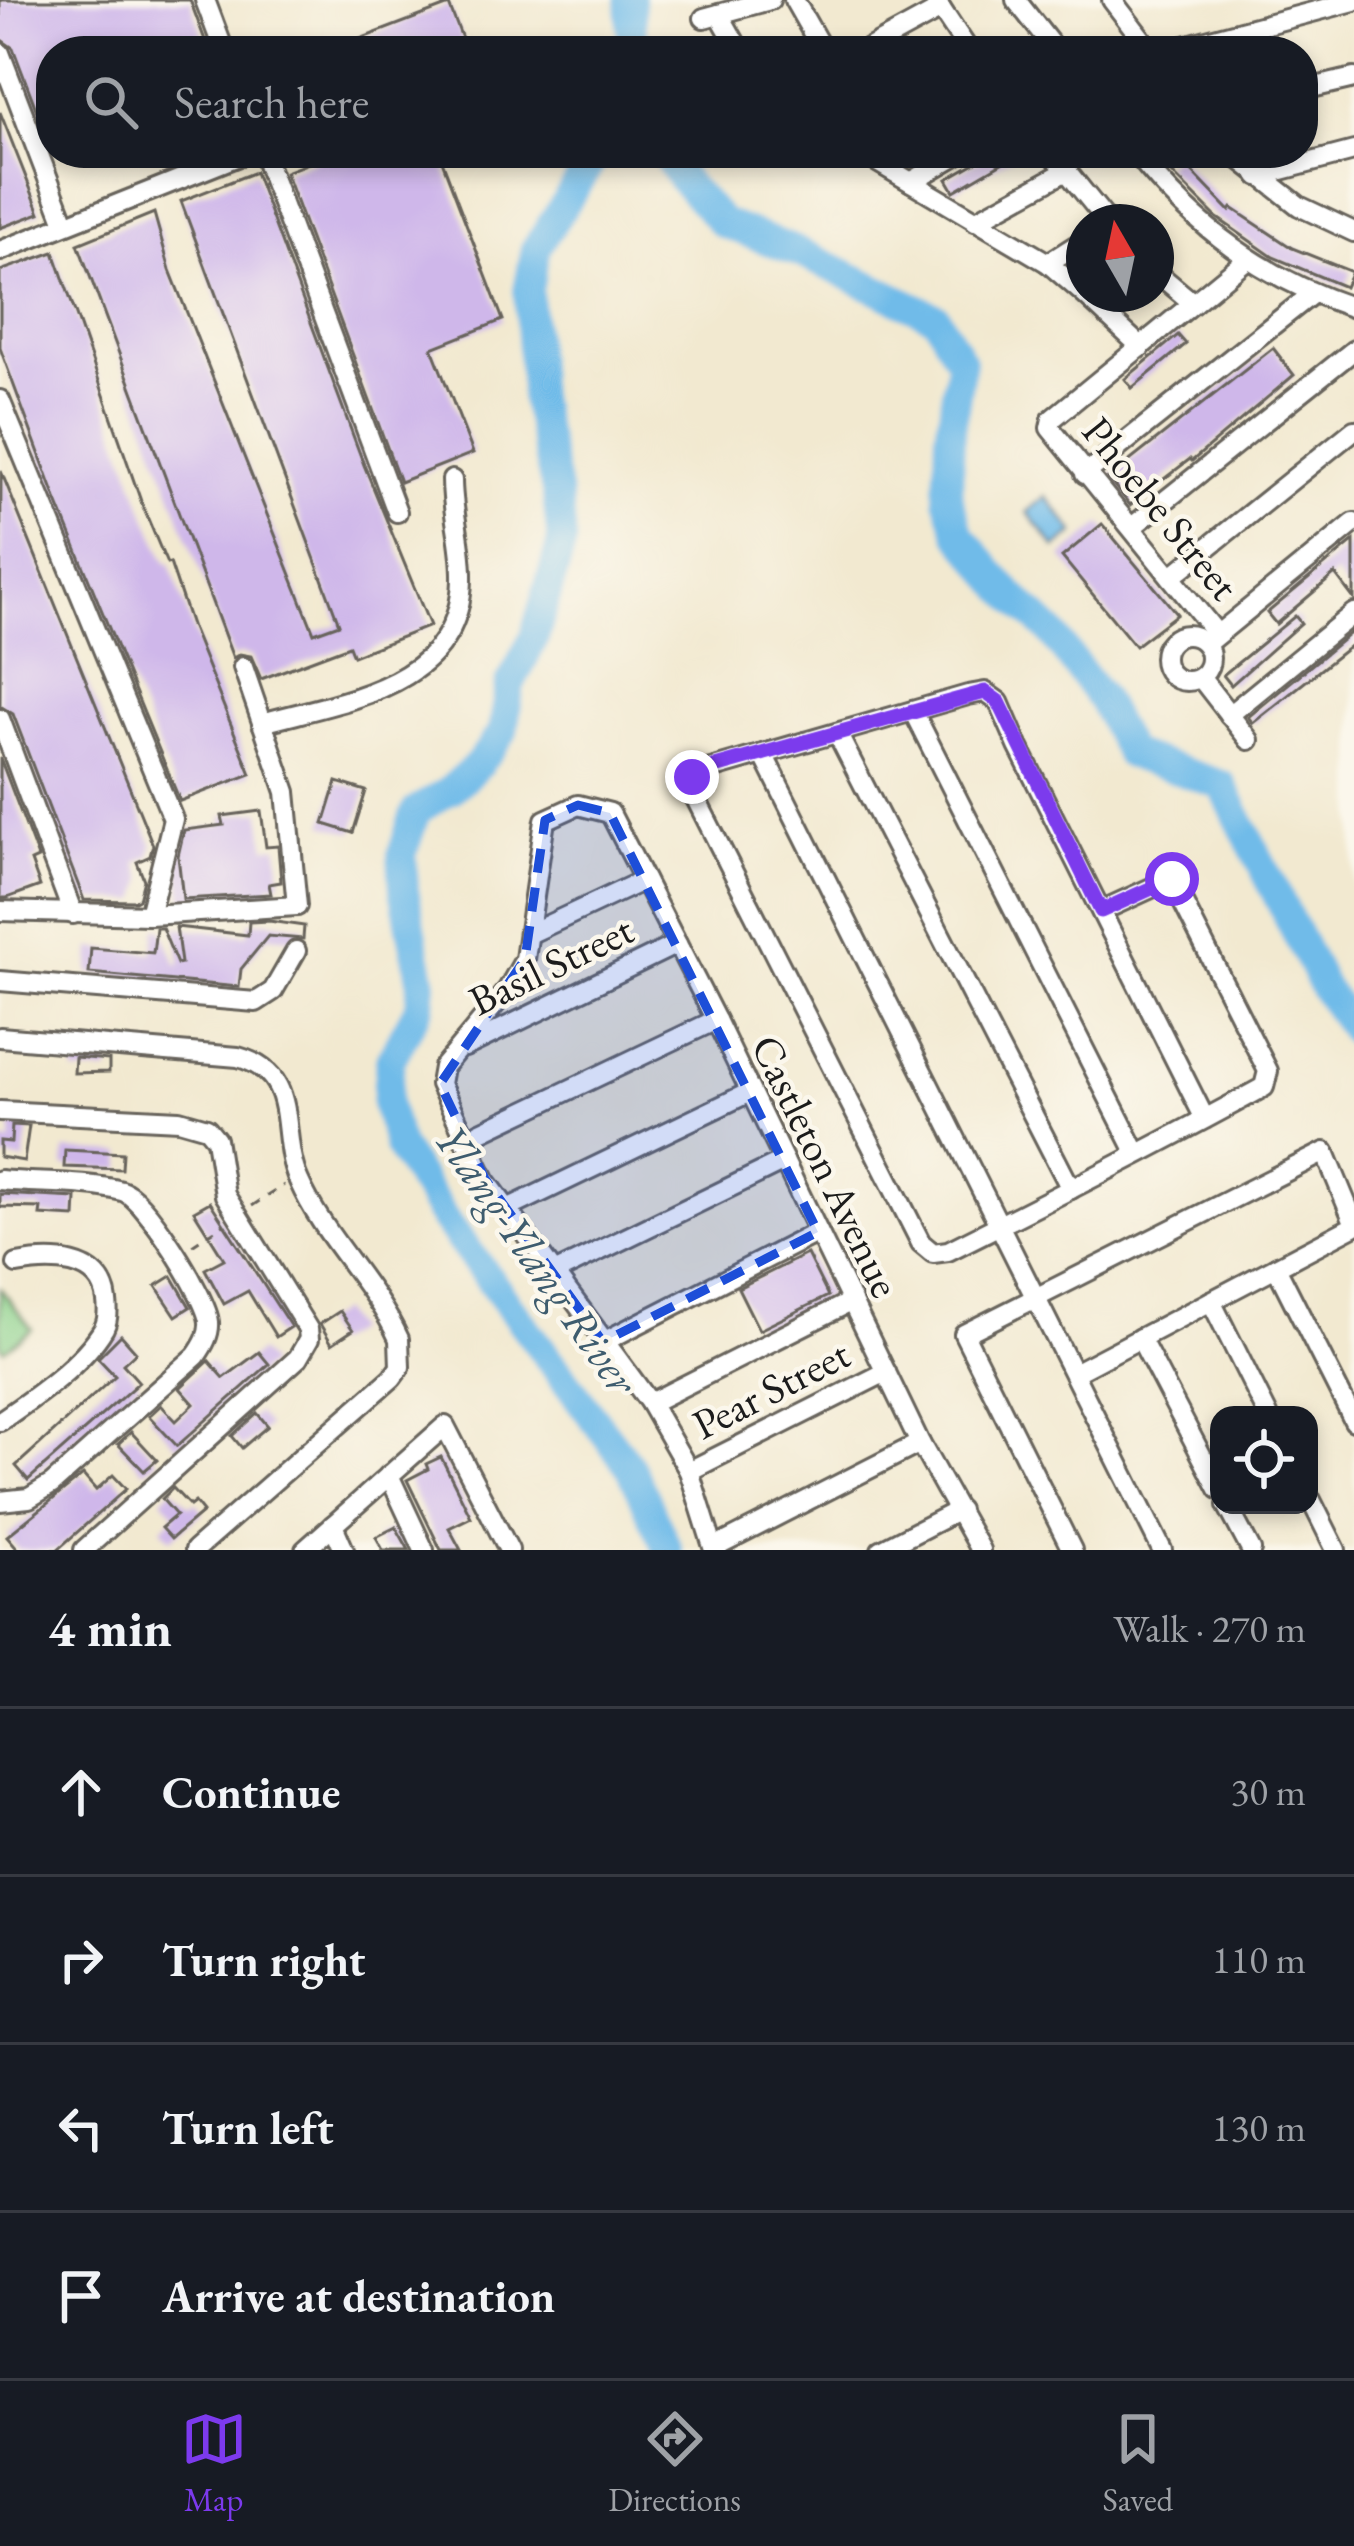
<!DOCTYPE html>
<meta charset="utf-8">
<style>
:root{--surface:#171b24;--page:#20242c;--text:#f1f3f6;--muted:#9ea1a6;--line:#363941;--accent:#7c3aed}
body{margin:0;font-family:"EB Garamond",serif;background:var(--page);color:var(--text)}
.controls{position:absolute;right:36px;bottom:36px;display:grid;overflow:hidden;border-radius:24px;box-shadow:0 6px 18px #0003}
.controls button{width:108px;height:108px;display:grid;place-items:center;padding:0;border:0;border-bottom:3px solid var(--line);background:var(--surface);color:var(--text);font:60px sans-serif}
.compass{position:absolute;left:1066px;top:204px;width:108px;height:108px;border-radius:50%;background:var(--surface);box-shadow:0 6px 18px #0003;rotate:351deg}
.stop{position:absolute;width:36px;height:36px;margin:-27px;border:9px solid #7c3aed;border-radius:50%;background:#fff}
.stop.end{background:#7c3aed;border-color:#fff;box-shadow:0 3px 12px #0008}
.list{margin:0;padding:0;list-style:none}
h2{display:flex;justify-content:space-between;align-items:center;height:156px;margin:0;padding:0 48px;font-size:51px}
h2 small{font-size:39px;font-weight:400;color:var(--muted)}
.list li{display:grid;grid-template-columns:78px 1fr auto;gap:36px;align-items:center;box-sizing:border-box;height:168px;padding:0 48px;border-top:3px solid var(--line)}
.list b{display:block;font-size:45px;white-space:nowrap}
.list em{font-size:39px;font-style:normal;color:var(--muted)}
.icon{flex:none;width:66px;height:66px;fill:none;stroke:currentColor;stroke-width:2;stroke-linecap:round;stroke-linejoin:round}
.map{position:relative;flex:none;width:1354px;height:1550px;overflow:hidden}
.search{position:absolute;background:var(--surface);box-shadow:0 6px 18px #0003;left:36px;right:36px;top:36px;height:132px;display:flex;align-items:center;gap:30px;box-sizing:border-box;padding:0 42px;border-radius:48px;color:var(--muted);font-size:45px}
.sheet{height:828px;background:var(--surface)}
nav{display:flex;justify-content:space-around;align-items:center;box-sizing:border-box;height:168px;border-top:3px solid var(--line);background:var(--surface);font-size:33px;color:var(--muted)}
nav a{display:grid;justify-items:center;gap:6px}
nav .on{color:var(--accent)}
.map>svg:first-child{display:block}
</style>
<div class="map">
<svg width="1354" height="1550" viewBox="0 0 1354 1550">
<rect width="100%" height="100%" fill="#fbf7ec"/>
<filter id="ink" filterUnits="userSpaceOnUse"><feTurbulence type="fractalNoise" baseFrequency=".00833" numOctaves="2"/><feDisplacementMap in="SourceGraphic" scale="24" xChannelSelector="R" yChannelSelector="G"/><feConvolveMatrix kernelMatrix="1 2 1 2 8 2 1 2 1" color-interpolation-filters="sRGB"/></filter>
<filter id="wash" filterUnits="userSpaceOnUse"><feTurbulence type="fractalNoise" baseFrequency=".004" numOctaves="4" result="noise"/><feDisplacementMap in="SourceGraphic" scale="48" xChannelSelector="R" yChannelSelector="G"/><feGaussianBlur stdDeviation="2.7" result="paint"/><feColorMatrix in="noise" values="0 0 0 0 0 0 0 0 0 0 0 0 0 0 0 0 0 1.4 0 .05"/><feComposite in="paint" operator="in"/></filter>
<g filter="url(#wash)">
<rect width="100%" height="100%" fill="#f2e9d0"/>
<path fill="#8cd18b" stroke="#547654" stroke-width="3" d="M0,1288l32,41 -28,21 -4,-5z"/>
<path fill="#70bbe9" stroke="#466c82" stroke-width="3" d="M1046,496l29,37 -19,15 -29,-36z"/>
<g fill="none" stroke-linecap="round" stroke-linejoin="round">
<g stroke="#70bbe9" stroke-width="30">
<path d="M630,0l3,51"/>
<path d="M597,153l-61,95 -8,42 7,108 22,97 5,47 -28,96 -24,46 -7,47 -25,34 -28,25 -34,21 -14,43 2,36 18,93 -2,22 -30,56 -4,42 12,43 46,73 187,249 37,82"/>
<path d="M664,153l18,27 40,43 79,30 135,64 25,44 -11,73 -2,64 12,36 44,53 47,45 50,67 28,55 93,31 102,204 30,42"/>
</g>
</g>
<g id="blocks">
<g fill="#cfb7ea">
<path d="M0,0h190l19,51h-158l-2,92 -36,-95 -13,-9z"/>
<path d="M449,5l18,46h-135l-1,-1z"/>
<path d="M0,112l40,101 -40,15z"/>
<path d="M335,153h104l64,167 -71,28 41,105 -73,29 -115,-310z"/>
<path d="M992,153h27l-65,38 -7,-12z"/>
<path d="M1176,155l54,56 2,-3 60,40 60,24 -7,15 -72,-30 -57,-40 -51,-51z"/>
<path d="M255,172l109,293 66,161 -77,30 -4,-10 -88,33 -10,-23 -11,-2 -7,4 -155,-414 76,-31 16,57 144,363 25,-9 -158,-423z"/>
<path d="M54,252l89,255 24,57 3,-1 22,65 59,146 -71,27 -124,-302 -56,-151v-77z"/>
<path d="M1178,335l8,9 -54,44 -7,-9z"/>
<path d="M1273,348l21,27 -102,86 -2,-2 -60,46 -22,-27z"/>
<path d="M1,471l152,374 -3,11 -13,6 7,18 -5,19 -4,2 -51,-1 -71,-186 -13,-8z"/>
<path d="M1102,524l75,90 -42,32 -73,-89z"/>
<path d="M1354,541v58l-19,-25 -59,50 -9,-11z"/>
<path d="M1295,616l6,7 -70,62 -8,-10z"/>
<path d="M1354,630v13l-101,80 -5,-6z"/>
<path d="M0,758l38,100 -7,3 9,25 -33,12h-7z"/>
<path d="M337,782l29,9 -13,42 -29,-9z"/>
<path d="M261,811l5,36 12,-1 3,36 -12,2 2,10 -88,5 -5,-43 6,-26 40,-5 -2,-9z"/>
<path d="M269,921l35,5 -1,13 -35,-3 -27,33 -2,18 -150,-14 2,-25 62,5 3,-25h6l15,36 4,-1 -5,-36 72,8 1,-13z"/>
<path d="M75,1057l34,3v12l-35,1z"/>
<path d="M12,1125l17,1 -5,35 -24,-4v-16l11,1z"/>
<path d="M65,1150l58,3 -1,16 -58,-2z"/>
<path d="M0,1194l76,4 -1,19 -35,-2 1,-7 -41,-1z"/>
<path d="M210,1202l81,125 -15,10 -28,-46 -24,13 -19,-35 19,-10 -30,-48z"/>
<path d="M807,1254l21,42 -69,34 -21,-42z"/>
<path d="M172,1276l18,31 -14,9 -20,-30z"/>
<path d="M340,1311l13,19 -21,14 -12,-20z"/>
<path d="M121,1335l15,17 -13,12 16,18 -111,98 -12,-14 99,-90 -17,-18z"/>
<path d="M259,1352l10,12 -92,82 -28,-30 12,-11 15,16 18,-17 -14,-16 29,-27 15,17z"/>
<path d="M257,1413l11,13 -26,22 -10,-12z"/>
<path d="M131,1432l26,28 -13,11 -26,-27z"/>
<path d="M441,1457l30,60 -22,11 12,22h-20l-34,-70 21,-11 -2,-5z"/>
<path d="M83,1475l13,15 17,-15 13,14 -69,61h-38l-12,-14z"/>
<path d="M173,1488l17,18 5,-4 8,10 -32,27 -10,-11 15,-13 -14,-16z"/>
<path d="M396,1527l13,23h-26l-7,-13z"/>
</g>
</g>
</g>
<g filter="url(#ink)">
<use href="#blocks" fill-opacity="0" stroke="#67645b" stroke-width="3"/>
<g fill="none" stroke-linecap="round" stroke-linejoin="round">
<defs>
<g id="minor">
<path d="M205,0l19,51"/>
<path d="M794,0l29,51"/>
<path d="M935,0l34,51"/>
<path d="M1016,0l40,51"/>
<path d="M1112,0l39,51"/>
<path d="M719,14l21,37"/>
<path d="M704,18l66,-18"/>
<path d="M864,51l77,-42"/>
<path d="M1165,51l189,-50"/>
<path d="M0,53l65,170"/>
<path d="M1303,90l51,-12"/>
<path d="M263,153l134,359"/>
<path d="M862,153l186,110 36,31"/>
<path d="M1052,153l56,69"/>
<path d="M1136,153c59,75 127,125 218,155"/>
<path d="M1232,153l67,53 55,26"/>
<path d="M1259,176l95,-25"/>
<path d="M911,182l49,-29"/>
<path d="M975,221l93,-51"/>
<path d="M0,251l246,-98"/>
<path d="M1048,263l36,-23"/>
<path d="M1156,272l37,31"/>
<path d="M1084,294l57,53"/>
<path d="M0,400l173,419 -24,96"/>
<path d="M1085,474l227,-180"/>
<path d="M1132,527l222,-177"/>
<path d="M1171,577l183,-147"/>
<path d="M1217,634l-167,-206 2,-9 194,-159"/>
<circle cx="1187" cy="658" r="23"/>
<path d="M1206,644l148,-121"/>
<path d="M1200,677l49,63"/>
<path d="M913,711l224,443"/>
<path d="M1229,715l125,-102"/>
<path d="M0,719l73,195"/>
<path d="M262,723c83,-23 197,-36 200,-143 1,-35 -10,-66 -10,-100"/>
<path d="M837,733l234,456"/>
<path d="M763,754l399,796"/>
<path d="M0,911l149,4 148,-9 -11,-114 -43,-125"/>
<path d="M1101,911l70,-32 97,192 -4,16c-104,57 -210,111 -316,164l-15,2 -12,-10 -226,-446 -3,-20 5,-4 271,-78 17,-3 14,10 19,44 187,373"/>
<path d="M531,933l113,-53"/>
<path d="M0,981l256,21 17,-11 23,-40"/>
<path d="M0,1037l238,20c65,18 39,76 61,124 25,57 74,101 100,158l1,28 -8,11 -197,172"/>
<path d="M465,1047l212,-103"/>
<path d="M0,1111l179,9 28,8 9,11 9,56 83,134 1,10 -11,19 -214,192"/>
<path d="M464,1140l252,-120"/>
<path d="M0,1180c39,4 84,1 122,11 23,6 85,107 87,131 1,13 -6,24 -13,34l-144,128 -23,14 -29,3"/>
<path d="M507,1209l243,-117"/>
<path d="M1276,1267l78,154"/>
<path d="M554,1273l230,-112"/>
<path d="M1211,1301l57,114"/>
<path d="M1140,1338l79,151"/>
<path d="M603,1342l215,-110"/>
<path d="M1074,1373l280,-147"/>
<path d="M650,1403l202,-102"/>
<path d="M0,1421c35,-24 82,-56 104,-93 4,-8 4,-19 3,-27 -5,-45 -58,-43 -90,-37"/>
<path d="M689,1471l197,-99"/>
<path d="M389,1475l35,75"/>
<path d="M1309,1496l27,54"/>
<path d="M1227,1505l24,45"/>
<path d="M333,1525l11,25"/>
<path d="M714,1548l206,-105"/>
<path d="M305,1550l140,-124 64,124"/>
<path d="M714,1550l-25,-79 -39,-68 -165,-224 -45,-95 3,-17 65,-78 17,-30 20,-139 33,-15 32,8 106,207 204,423 60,107"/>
<path d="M881,1550l78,-40"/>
<path d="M1072,1550l-108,-216 361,-182 29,70"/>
</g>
</defs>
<use href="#minor" stroke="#67645b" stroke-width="24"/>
<g stroke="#67645b" stroke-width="3" stroke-dasharray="9 9" stroke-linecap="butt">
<path d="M252,1206l32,-21"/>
<path d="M192,1245l32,-21"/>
</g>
<use href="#minor" stroke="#fff" stroke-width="18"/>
</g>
</g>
<g fill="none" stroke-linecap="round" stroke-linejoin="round" filter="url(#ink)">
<path stroke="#7c3aed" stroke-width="15" d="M692,777l5,-5 288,-80 14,10 102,209 71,-32"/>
</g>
<path fill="#1d4ed8" fill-opacity="0.2" stroke="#1d4ed8" stroke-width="9" stroke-dasharray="24 15" stroke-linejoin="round" d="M578,805l32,8 208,419 -215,110 -118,-163 -45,-95 85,-125 20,-139z"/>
<g text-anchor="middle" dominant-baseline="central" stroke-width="9" stroke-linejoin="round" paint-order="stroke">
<g font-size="42" fill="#1c1c1c" stroke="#fbf7ec">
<text transform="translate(1161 508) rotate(51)">Phoebe Street</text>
<text transform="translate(551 965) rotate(-26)">Basil Street</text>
<text transform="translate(826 1166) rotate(64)">Castleton Avenue</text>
<text transform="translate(771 1389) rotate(-27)">Pear Street</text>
</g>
<g font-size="45" font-style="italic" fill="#3e5c6e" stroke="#fbf7ec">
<text transform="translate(537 1259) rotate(55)">Ylang-Ylang River</text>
</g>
</g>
</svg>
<div class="controls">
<button><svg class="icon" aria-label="locate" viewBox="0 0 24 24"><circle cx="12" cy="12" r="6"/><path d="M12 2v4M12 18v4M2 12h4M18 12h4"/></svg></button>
</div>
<svg class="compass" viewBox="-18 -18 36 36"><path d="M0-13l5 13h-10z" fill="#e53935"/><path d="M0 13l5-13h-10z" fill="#9ea1a6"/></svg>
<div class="stop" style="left:1172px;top:879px"></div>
<div class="stop end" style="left:692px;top:777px"></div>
<div class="search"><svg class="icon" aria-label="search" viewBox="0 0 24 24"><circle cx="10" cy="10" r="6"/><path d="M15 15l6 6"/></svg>Search here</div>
</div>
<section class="sheet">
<h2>4 min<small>Walk · 270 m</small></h2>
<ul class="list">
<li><svg class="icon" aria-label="ahead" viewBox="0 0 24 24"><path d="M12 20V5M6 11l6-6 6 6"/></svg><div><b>Continue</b></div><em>30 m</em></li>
<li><svg class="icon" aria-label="right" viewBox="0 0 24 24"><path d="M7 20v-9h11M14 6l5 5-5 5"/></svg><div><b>Turn right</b></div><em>110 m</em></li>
<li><svg class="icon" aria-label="left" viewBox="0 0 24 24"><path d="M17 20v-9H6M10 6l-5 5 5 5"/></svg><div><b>Turn left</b></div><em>130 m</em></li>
<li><svg class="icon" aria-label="arrive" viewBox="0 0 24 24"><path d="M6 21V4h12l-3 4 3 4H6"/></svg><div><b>Arrive at destination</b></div></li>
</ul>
</section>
<nav>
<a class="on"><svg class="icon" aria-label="map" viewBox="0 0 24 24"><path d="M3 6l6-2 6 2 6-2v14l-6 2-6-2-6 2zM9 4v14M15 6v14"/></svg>Map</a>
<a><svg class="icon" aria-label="directions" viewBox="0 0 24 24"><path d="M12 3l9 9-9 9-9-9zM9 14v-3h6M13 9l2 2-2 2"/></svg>Directions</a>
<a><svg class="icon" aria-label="saved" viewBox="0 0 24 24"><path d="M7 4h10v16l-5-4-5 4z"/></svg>Saved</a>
</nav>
